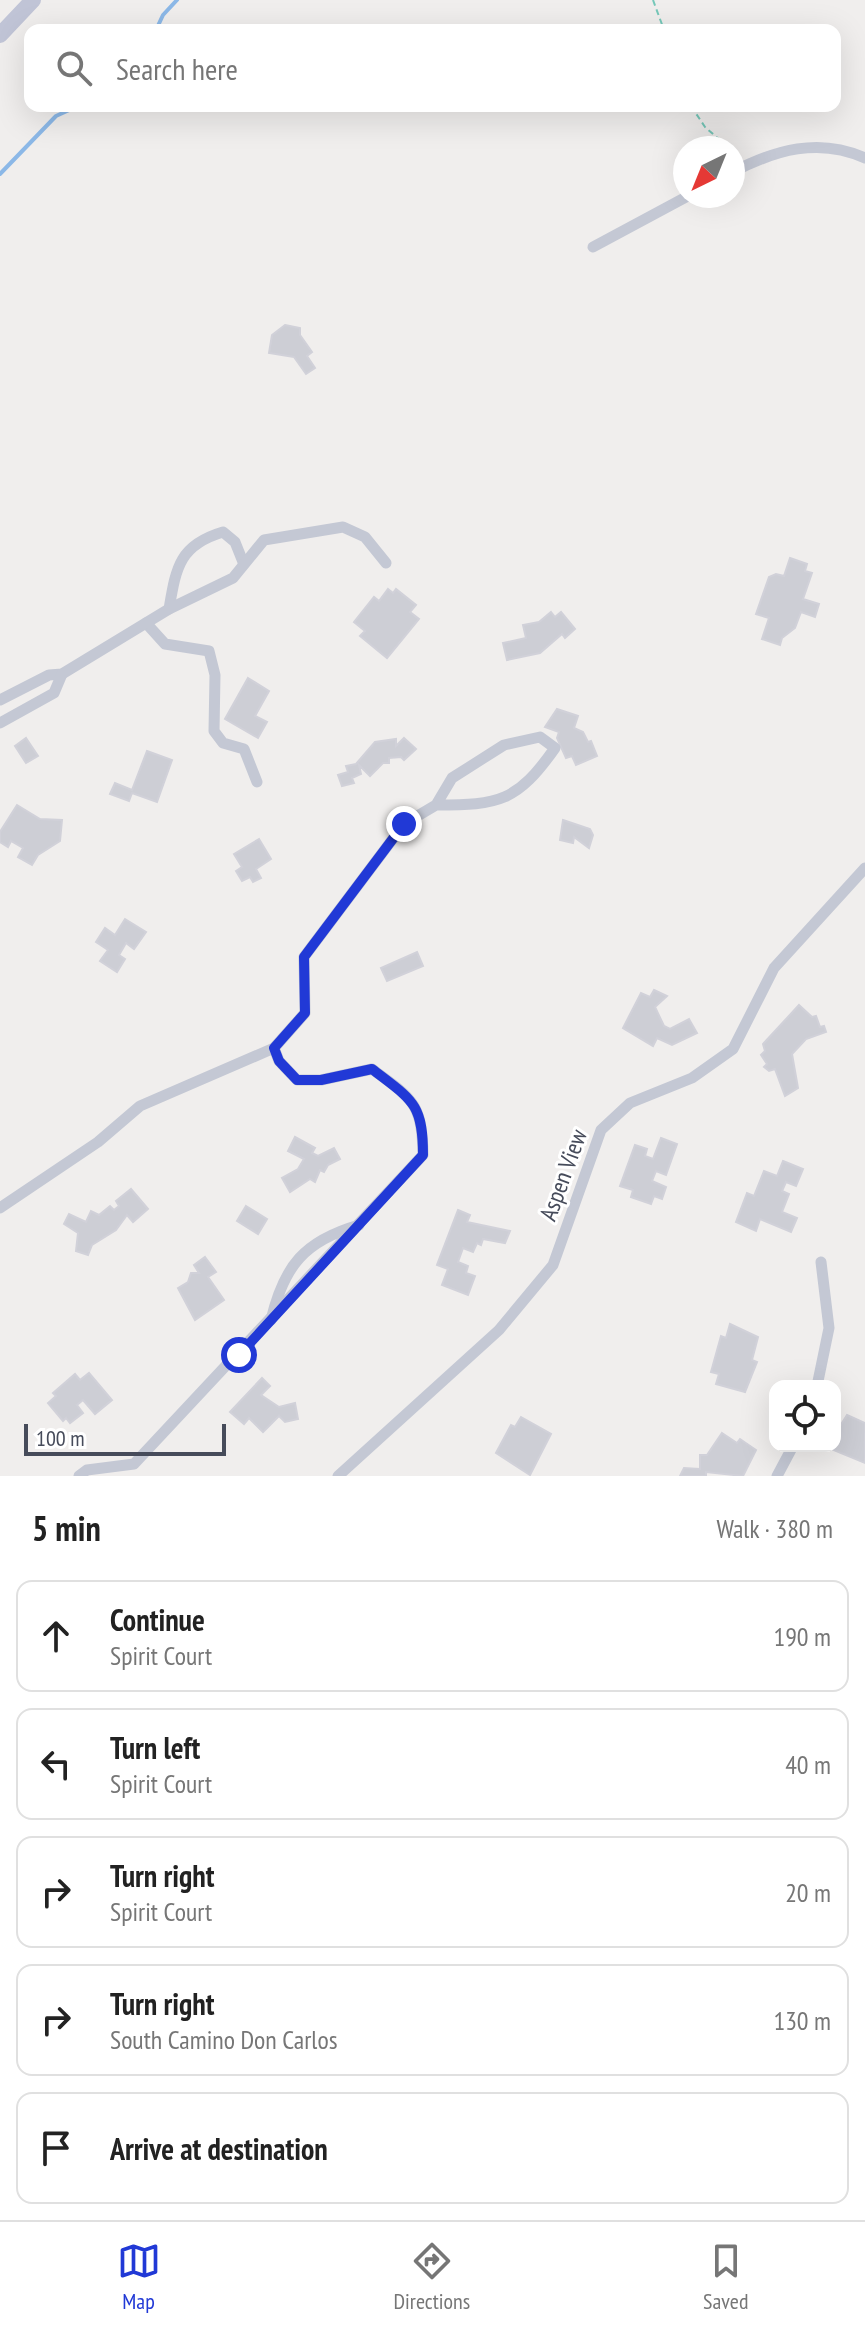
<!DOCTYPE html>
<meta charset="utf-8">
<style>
:root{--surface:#fff;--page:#f2f2f2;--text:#222;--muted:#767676;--line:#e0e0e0;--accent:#2139d6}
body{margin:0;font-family:"PT Sans Narrow",sans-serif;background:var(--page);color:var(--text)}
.controls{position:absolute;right:24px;bottom:24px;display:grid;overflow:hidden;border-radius:16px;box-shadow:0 8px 32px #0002}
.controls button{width:72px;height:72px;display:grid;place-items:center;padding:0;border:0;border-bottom:2px solid var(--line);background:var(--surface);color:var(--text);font:40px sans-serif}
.compass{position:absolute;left:673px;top:136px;width:72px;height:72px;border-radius:50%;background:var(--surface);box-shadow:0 8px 32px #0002;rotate:223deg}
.scale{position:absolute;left:24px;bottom:20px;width:202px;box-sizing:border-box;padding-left:8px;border:4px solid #464b5a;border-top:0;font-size:22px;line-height:28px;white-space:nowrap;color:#464b5a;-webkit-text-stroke:6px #fff;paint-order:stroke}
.stop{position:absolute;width:24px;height:24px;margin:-18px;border:6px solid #2139d6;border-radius:50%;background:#fff}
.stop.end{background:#2139d6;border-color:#fff;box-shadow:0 2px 8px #0008}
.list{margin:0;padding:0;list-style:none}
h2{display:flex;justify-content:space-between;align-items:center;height:104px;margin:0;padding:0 32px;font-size:34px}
h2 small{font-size:26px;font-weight:400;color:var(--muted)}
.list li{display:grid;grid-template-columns:52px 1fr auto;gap:24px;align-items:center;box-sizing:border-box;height:112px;margin:0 16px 16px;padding:0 16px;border:2px solid var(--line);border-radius:16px}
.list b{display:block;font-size:30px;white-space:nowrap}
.list p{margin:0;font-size:26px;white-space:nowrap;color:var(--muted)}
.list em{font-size:26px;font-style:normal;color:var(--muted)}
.icon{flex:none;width:44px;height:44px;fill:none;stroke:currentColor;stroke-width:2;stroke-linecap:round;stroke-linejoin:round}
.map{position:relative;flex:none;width:865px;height:1476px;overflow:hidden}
.search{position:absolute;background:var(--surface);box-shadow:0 8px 32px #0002;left:24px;right:24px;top:24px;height:88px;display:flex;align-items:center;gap:20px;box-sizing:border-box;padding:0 28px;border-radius:16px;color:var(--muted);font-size:30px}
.sheet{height:744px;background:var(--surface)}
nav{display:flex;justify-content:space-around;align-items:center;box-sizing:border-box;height:112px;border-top:2px solid var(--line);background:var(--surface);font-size:22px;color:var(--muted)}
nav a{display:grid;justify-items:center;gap:4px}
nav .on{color:var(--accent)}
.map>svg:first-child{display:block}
</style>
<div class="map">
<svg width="865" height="1476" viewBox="0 0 865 1476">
<rect width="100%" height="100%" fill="#f0eeed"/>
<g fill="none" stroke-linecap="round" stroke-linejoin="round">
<g stroke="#8cb8e7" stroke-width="4">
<path d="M156,30l7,-15 14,-15"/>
<path d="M0,174l56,-58 22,-10"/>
</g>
</g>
<g fill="#cdced5" stroke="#d1d1d9" stroke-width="2">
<path d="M285,325l15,3v7l12,17 -5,4 8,12 -9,6 -12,-17 -25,-4 3,-18z"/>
<path d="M790,558l17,6 -2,7 7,2 -9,26 16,5 -4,13 -14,-5 -6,16 -13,10 -2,7 -18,-6 7,-21 -13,-4 13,-37 7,-3 8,2z"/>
<path d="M388,589l5,4 3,-4 20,16 -6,7 9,7 -32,39 -27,-22 5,-5 -11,-9 20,-25 5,4z"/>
<path d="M551,612l4,5 6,-5 14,17 -10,9 -3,-4 -22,19 -33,7 -4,-17 23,-5 -3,-13 16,-3z"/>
<path d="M248,678l21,13 -14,25 12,6 -9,16 -33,-19z"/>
<path d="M557,709l21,7 -4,12 9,4 5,10 3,-1 6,15 -21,9 -4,-9 -6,2 -9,-20 2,-6 -14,-5z"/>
<path d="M26,738l12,18 -12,7 -11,-17z"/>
<path d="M404,738l12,11 -12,11 -3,-3 -12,1v5h-6l-13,13 -11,-11 2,9 -9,4 2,5 -12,3 -4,-11 10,-3 -2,-6 10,-2 19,-22 21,-3v7z"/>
<path d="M147,751l25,9 -15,42 -25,-9 -3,8 -19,-7 5,-11 17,7z"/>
<path d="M17,805l23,14 22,1 -2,21 -22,14 -6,10 -14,-8 5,-9 -12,-7 -3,6 -8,-5v-10z"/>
<path d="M563,820l27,9 3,6 -4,13 -15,-11 -1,6 -13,-3z"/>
<path d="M259,839l12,20 -15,10 5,9 -8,4 -3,-5 -8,4 -6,-10 6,-4 -8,-13z"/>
<path d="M125,919l21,13 -12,17 -8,-6 -7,12 6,4 -8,13 -17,-11 8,-11 -12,-8 9,-14 10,7z"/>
<path d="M417,952l6,14 -36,15 -6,-13z"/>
<path d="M654,990l13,6 -12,11 9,19 6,3 19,-10 8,14 -25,12 -15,-7 -4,8 -30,-18 18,-35 9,4z"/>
<path d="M799,1005l13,12 4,-1 4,11 4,-1 2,6 -20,7 -14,15 6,34 -13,8 -10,-27 -6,2 -5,-4 3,-3 -6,-9 4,-4 -2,-7z"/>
<path d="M295,1137l20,11 -3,5 6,3 16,-8 6,11 -12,6 -4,7 -4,-2 -5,12 -5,-3 -20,13 -8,-14 16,-9 6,-10 -16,-8z"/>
<path d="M661,1138l16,6 -11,31 -10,-4 -4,10 14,6 -4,12 -8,-3 -3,8 -20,-7 2,-7 -13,-4 15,-41 12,4 -2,7 8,3z"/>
<path d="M783,1161l20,8 -7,17 -10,-4 -4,9 7,3 -7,18 15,6 -6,14 -31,-13 -4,12 -20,-9 11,-29 7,3 10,-25 13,5z"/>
<path d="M131,1189l17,20 -15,13 -6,-7 -11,15 -24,15 -4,10 -12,-4 2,-18 -14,-9 5,-10 17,8 5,-11 8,4 11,-9 4,4 5,-4 -3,-5z"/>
<path d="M246,1206l21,13 -9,15 -21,-13z"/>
<path d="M458,1210l12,5 -3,7 43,9 -5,12 -22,-4 -2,6 -4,-2 -4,9 -10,-4 -5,14 10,4 -2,7 9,3 -7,19 -26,-10 6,-16 -11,-4z"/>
<path d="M205,1257l11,15 -8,5 16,23 -29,20 -17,-32 10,-6 3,-9h8l-5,-8z"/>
<path d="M730,1324l28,13 -6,23 5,2 -12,30 -29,-8 3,-10 -8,-2 10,-36 5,2z"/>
<path d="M89,1373l23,27 -17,14 -12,-14 -6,5 6,8 -13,10 -4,-5 -3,3 -15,-18 8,-7 -3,-3 22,-19 5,6z"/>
<path d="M262,1378l8,8 -9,9 18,12 16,-4 3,16 -13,3 -6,-6 -16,16 -14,-14 -5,6 -14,-12z"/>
<path d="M847,1415l18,8v40l-36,-15 6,-2v-12z"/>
<path d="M521,1417l30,17 -21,41 -34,-22 15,-28 4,2z"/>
<path d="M722,1433l15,10 3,-4 16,11 -13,26 -37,-4v4h-26l4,-8 16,1v-14h7z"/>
</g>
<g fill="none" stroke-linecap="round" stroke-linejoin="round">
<g stroke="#76c8b9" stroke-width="2" stroke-dasharray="6 4" stroke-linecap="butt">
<path d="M653,0l11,30"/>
<path d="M691,106l14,21 24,21"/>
</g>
<g stroke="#c4c8d4" stroke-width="11">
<path d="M733,172c42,-22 86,-35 132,-14"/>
<path d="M593,247l95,-51"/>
<path d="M169,609c7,-41 10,-64 54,-77l12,10 8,20"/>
<path d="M146,623l19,21 44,7 6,24 -1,56 9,12 21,6 13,33"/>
<path d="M0,700l49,-25 13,-1 107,-65 64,-31 31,-38 79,-13 22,10 21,26"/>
<path d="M0,723l54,-30 8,-19"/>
<path d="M0,1208l98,-66 42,-36 134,-58 31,-35 -1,-56 100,-133 32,-19 16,-27 52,-33 36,-8 15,11c-38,54 -56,57 -119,57"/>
<path d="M271,1320c13,-54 33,-79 88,-95"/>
<path d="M817,1386l12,-58 -8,-66"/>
<path d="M79,1476l8,-6 47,-6 289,-309c-1,-52 -10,-56 -51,-86l-51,11h-24l-18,-19 -5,-13"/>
<path d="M338,1476l161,-146 54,-65 48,-135 29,-27 62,-25 41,-29 41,-81 91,-100"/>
<path d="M777,1476l16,-30"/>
</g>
<path stroke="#c0c4d6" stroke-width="16" d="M0,35l33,-35"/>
</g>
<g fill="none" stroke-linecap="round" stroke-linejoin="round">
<path stroke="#2139d6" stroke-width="10" d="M239,1355l184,-200c0,-52 -11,-55 -51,-86l-51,11h-24l-18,-19 -5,-13 31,-35 -1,-56 100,-133"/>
</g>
<g text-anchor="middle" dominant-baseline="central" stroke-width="6" stroke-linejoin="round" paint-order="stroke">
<g font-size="24" fill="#464b5a" stroke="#fff">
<text transform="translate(563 1175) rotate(-70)">Aspen View</text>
</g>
</g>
</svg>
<div class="controls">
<button><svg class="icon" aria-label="locate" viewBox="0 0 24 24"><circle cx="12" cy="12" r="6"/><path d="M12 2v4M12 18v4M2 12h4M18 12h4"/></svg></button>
</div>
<svg class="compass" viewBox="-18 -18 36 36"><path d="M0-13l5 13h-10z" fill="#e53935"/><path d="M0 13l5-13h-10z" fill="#767676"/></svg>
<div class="scale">100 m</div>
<div class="stop" style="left:239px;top:1355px"></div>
<div class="stop end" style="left:404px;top:824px"></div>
<div class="search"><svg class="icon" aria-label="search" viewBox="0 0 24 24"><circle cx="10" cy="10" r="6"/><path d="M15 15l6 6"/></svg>Search here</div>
</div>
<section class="sheet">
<h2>5 min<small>Walk · 380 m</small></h2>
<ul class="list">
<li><svg class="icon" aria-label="ahead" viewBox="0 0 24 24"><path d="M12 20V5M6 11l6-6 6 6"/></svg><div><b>Continue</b><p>Spirit Court</p></div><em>190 m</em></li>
<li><svg class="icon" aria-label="left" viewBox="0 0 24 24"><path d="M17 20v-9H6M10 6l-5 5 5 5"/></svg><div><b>Turn left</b><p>Spirit Court</p></div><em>40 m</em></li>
<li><svg class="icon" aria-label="right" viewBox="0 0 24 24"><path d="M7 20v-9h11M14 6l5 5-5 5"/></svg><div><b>Turn right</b><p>Spirit Court</p></div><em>20 m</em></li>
<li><svg class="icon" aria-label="right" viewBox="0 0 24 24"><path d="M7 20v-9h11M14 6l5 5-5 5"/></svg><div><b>Turn right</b><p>South Camino Don Carlos</p></div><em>130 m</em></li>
<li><svg class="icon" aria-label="arrive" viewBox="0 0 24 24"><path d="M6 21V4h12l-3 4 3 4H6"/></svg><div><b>Arrive at destination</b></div></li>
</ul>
</section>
<nav>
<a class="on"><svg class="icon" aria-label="map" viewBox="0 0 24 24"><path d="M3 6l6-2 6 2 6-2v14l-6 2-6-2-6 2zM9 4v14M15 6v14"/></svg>Map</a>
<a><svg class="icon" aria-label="directions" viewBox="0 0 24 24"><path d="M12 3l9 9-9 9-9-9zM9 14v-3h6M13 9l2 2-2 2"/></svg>Directions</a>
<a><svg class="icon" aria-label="saved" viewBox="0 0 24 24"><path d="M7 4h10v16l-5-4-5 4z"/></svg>Saved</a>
</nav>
